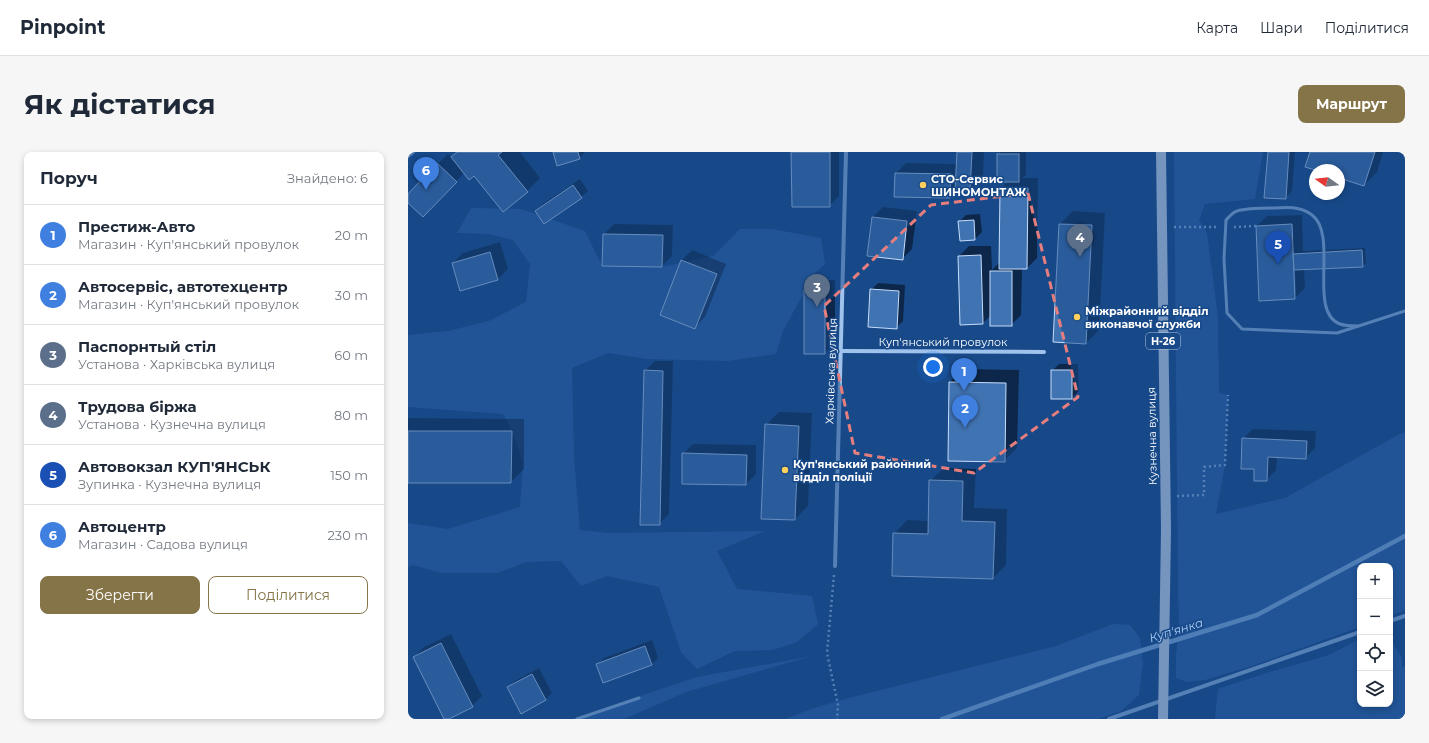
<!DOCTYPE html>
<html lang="uk">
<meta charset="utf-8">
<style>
:root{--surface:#fff;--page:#f6f6f7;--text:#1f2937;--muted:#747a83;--line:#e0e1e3;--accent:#847448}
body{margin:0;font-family:Montserrat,sans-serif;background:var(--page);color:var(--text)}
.controls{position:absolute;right:12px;bottom:12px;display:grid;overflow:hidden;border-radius:8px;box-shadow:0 2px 6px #0003}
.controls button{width:36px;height:36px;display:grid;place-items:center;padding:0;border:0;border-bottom:1px solid var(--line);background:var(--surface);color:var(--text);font:20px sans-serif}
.compass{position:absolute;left:901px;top:12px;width:36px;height:36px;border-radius:50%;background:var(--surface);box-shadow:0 2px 6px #0003;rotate:285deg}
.you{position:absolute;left:525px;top:215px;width:14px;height:14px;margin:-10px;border:3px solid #fff;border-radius:50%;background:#1a73e8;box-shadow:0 0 0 6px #1a73e833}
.badge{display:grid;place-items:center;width:26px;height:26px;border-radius:50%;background:var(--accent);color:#fff;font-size:13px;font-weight:700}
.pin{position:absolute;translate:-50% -33px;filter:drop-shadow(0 1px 2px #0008)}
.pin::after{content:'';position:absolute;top:21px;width:14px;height:12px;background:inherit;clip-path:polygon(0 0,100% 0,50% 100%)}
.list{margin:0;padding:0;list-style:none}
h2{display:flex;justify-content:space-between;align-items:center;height:52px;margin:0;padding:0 16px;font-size:17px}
h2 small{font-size:13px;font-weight:400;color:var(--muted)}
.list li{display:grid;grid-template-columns:26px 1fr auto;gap:12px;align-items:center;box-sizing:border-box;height:60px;padding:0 16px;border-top:1px solid var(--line)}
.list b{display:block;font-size:15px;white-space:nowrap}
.list p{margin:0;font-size:13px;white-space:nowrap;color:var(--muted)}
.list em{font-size:13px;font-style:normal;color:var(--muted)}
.actions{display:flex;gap:8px;padding:12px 16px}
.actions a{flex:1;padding:9px 0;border:1px solid var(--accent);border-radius:8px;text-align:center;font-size:14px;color:var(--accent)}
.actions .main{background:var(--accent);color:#fff}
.icon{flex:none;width:22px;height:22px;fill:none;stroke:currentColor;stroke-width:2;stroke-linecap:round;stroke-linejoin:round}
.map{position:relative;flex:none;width:997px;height:567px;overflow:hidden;border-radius:8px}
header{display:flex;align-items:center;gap:24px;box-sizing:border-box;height:56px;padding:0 20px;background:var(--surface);border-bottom:1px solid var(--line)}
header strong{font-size:19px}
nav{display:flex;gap:22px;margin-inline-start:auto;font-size:14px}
.intro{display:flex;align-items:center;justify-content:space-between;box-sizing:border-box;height:96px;padding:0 24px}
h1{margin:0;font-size:28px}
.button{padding:10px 18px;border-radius:8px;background:var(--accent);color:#fff;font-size:14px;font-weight:700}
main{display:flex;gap:24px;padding:0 24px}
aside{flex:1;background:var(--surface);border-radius:8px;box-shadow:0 2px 6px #0003}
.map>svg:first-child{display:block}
</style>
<header>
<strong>Pinpoint</strong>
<nav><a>Карта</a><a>Шари</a><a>Поділитися</a></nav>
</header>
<div class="intro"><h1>Як дістатися</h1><a class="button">Маршрут</a></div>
<main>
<aside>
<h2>Поруч<small>Знайдено: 6</small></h2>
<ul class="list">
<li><span class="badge" style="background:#3f7fe0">1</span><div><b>Престиж-Авто</b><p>Магазин · Куп'янський провулок</p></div><em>20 m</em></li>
<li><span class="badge" style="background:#3f7fe0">2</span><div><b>Автосервіс, автотехцентр</b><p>Магазин · Куп'янський провулок</p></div><em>30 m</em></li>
<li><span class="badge" style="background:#5c6f8a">3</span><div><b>Паспорнтый стіл</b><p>Установа · Харківська вулиця</p></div><em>60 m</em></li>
<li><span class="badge" style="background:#5c6f8a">4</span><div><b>Трудова біржа</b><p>Установа · Кузнечна вулиця</p></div><em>80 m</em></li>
<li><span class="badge" style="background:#1a4fb4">5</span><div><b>Автовокзал КУП'ЯНСЬК</b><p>Зупинка · Кузнечна вулиця</p></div><em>150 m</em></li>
<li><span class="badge" style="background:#3f7fe0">6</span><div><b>Автоцентр</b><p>Магазин · Садова вулиця</p></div><em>230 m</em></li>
</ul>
<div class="actions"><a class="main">Зберегти</a><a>Поділитися</a></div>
</aside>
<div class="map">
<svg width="997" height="567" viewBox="0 0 997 567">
<rect width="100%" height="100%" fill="#184989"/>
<g fill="#2b63a7">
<path d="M766,0h89l-8,47 -50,5 -6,16 8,13 11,85 1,75 9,2 -3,70 -9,49 69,-16 113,-63 7,-3v178l-15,6v-50h-30v61l-108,39 -47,14 -18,2 -11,-4v-23l3,-27 -1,-45z"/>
<path d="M63,56l50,1 64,22 17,35 60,1 51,-11 27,-27h32l49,9 4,26 -11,10 -31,57 -7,23 -48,7 -81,-2 -39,-6 -36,15 2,89 6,73 28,3 157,-2 -48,20 20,38 75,7 6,28 -21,18 -24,8 -38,1 -38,18 -16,-17 -22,-65 -52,-11 -26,10 -20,-25 -34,1 -30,11h-56l-28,-8 -5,2v-44l40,6 72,-22 3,-45 -11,-31 -9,-17 -95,-7v-72l40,-4 41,-10 37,-19 4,-38 -17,-24 -24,-6 -32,-1z"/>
<path d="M705,472l17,1 10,13 3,26 -4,31 -18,16 -23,8h-313l26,-10 34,-10 211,-53z"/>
<path d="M952,487v65h30v-65l12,19v9l3,-1v53h-190l3,-30 55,-18 56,-16z"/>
<path d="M404,504l-126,36 -62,27h-52l125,-42z"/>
</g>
<g fill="#0007" fill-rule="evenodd">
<path d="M49,0h63l20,26 -13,13 -24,20 -29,-36 -9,-3 -32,34 -25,-5v-6l30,-31 10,-10 3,4z"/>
<path d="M146,0h31l-5,6z"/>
<path d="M384,0h47v44l-10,10z"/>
<path d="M550,0h26l-1,24 -13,14 -12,-1 -8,8 -55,-1 1,-23 10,-10 52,1z"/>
<path d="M593,0h25v23l-4,3h16l-1,80 -10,10h-5l-1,47 -10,10 -20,-10 -8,8 -24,-67 10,-10h22l1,24 8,-8 1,-74 7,-7 -10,-26z"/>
<path d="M861,0h26l-3,39 -7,7z"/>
<path d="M903,0h72l-6,20 -13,13 -25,-8v-7h-22z"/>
<path d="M172,27l8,12 -7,6 -45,14 7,-7z"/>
<path d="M475,55l34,4 -5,38 -10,10 -29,-42z"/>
<path d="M665,59l32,2 -6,117 -13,13 -32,-2 6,-117z"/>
<path d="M572,62l2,18 -7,7 -16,-17 7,-7z"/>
<path d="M894,63l1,36 62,-3 1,15 -3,3 -59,3 1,19 -10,10 -38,-72 10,-10zM885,117h2l1,25h-2z"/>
<path d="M206,72l59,1 -1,31 -10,10 -58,-32z"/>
<path d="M92,90l8,27 -10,10 -38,11 -7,-27 10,-10z"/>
<path d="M284,98l34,14 -21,53 -10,10 -34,-13 21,-54z"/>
<path d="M407,128h20v63l-10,10h-20v-63z"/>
<path d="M470,131l27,2 -2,36 -7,7 -25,-38z"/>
<path d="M247,209h18l-4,153 -10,10 -14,-153z"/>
<path d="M651,212h19l1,27 -7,7 -20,-27z"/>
<path d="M555,217l56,1 -2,78 -13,13 -54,-79z"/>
<path d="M371,260l33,1 -4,93 -13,13 -33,-1 4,-93z"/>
<path d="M0,266l116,1v50l-13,13h-103z"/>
<path d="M845,277l63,2 -1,17 -10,10 -28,-1 -1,13 -10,10 -11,-12 -12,-29z"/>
<path d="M285,292l63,1v29l-10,10 -63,-30z"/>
<path d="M536,316l32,1 -2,39 33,1 -1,56 -13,13 -99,-44 13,-14 22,1 1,-40z"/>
<path d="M43,482l31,62 -10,10 -27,13 -31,-62 10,-10z"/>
<path d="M244,488l6,18 -6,6 -55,1 7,-7z"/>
<path d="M131,516l13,25 -6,6 -38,-12 7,-6z"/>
</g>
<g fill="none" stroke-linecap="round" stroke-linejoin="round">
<path stroke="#93bef0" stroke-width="4.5" d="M534,567l156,-55 159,-49 148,-79"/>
</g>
<g fill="#4073b2" stroke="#c6ddfa">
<path d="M49,0h45l-4,3 30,37 -25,20 -29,-36 -5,4 -18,-23z"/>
<path d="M145,0h25l2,7 -23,7z"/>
<path d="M383,0h39v55h-38z"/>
<path d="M549,0h15l-2,39 -15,-1z"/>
<path d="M860,0h21l-3,47 -22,-1z"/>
<path d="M902,0h65l-11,34 -25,-8v-8h-24l-10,-3z"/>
<rect x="589" y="2" width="22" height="28"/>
<path d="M29,11l20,19 -34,35 -15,-14v-9z"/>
<path d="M487,21l56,1 -1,24 -56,-1z"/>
<path d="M165,33l9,13 -38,26 -9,-13z"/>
<path d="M592,36h28l-1,81h-28z"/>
<path d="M464,65l35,4 -4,39 -36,-4z"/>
<path d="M566,68l1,20 -15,1 -2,-20z"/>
<path d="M651,72l33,1 -6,119 -33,-2z"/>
<path d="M884,72l3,75 -36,2 -3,-75z"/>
<path d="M195,82l60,1 -1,32 -60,-1z"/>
<path d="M954,98l1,17 -69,3 -1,-16z"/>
<path d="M82,100l8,28 -38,11 -8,-28z"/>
<path d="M573,103l2,69 -23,1 -2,-69z"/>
<path d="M273,108l36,14 -22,55 -35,-14z"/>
<rect x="582" y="119" width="22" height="55"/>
<path d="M417,137v65h-21v-64z"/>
<path d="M462,137l29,2 -2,38 -29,-2z"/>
<path d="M236,218l19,1 -3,154h-20z"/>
<rect x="643" y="218" width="21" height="29"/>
<path d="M541,230l57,1 -1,79 -57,-1z"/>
<path d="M357,272l34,2 -4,94 -34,-1z"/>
<path d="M0,279h104l-1,52h-103z"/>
<path d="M834,286l65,3 -1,18 -38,-2 -1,24h-13v-12h-13z"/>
<path d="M274,301l65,2 -1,30 -64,-1z"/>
<path d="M521,328l34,1 -1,40 33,1 -2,57 -101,-3 1,-43 35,1z"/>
<path d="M33,491l32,64 -24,12h-5l-31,-62z"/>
<path d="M237,494l7,19 -49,18 -7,-19z"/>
<path d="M124,522l14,26 -25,14 -14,-27z"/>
</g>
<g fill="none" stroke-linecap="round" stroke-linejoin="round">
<g stroke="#a0c3ed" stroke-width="2.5" stroke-dasharray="2 3" stroke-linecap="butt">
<path d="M766,75h43"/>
<path d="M826,75l22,-1"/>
<path d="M769,344l27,-1v-28l21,-2 3,-70"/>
<path d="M426,423l-7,78 11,52 -1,14"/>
</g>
<g stroke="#a0c3ed" stroke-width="3">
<path d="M950,174c-6,0 -13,0 -18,-2 -33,-12 -1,-89 -28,-109 -12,-9 -25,-8 -38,-7 -11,0 -27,0 -37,3 -4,1 -8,6 -11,9l-2,39 3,54 15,16 95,4 68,-22"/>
<path d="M169,567l62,-21"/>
</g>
<g stroke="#a0c3ed" stroke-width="4">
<path d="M0,4l5,-4"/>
<path d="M433,199l203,1"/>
<path d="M427,414l11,-414"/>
<path d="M982,469l15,-5"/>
<path d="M701,567l251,-87"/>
</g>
<path stroke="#e7f0ff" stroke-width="10" d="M753,0l5,378 -3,189"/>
</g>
<path d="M0 0H997V567H0ZM620,41l50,204 -104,76 -119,-20 -31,-147 107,-101z" fill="#184989" fill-opacity=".55" fill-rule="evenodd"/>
<path fill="none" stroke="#e67e7e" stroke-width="3" stroke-dasharray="8 5" stroke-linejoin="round" d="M620,41l50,204 -104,76 -119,-20 -31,-147 107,-101z"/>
<g fill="#ffd05d" stroke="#184989" stroke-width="1.5">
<circle cx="515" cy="33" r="4"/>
<circle cx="669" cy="165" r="4"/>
<circle cx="377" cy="318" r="4"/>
</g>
<g text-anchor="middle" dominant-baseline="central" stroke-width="3" stroke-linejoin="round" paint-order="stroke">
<rect fill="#184989" stroke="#bac8dc" stroke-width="1" x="738" y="181" width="34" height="16" rx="3"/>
<g font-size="10" font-weight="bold" fill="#fff">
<text x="755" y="189">Н-26</text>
</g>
<g font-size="11" font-weight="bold" fill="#fff" stroke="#184989" text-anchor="start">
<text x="523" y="27">СТО-Сервис<tspan x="523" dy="13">ШИНОМОНТАЖ</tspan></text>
<text x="677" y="159">Міжрайонний відділ<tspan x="677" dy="13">виконавчої служби</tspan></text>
<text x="385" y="312">Куп'янський районний<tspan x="385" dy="13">відділ поліції</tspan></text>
</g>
<g font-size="11" fill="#fff" stroke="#184989">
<text x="535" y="190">Куп'янський провулок</text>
<text transform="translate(423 219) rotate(-88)">Харківська вулиця</text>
<text transform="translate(744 284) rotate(-91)">Кузнечна вулиця</text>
</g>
<g font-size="12" font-style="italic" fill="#accdf5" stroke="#184989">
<text transform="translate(768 478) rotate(-17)">Куп'янка</text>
</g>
</g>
</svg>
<div class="controls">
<button>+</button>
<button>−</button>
<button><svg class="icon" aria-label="locate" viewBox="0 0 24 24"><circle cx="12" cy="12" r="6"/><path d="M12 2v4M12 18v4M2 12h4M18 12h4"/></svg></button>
<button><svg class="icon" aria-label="layers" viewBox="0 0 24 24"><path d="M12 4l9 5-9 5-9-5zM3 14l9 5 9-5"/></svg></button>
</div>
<svg class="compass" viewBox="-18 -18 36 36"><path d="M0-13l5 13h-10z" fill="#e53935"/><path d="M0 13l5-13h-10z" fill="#747a83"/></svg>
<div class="you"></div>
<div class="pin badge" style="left:556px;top:239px;background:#3f7fe0">1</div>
<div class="pin badge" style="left:557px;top:276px;background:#3f7fe0">2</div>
<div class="pin badge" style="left:409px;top:155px;background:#5c6f8a">3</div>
<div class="pin badge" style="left:672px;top:105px;background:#5c6f8a">4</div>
<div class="pin badge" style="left:870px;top:112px;background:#1a4fb4">5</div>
<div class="pin badge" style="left:18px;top:38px;background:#3f7fe0">6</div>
</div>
</main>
